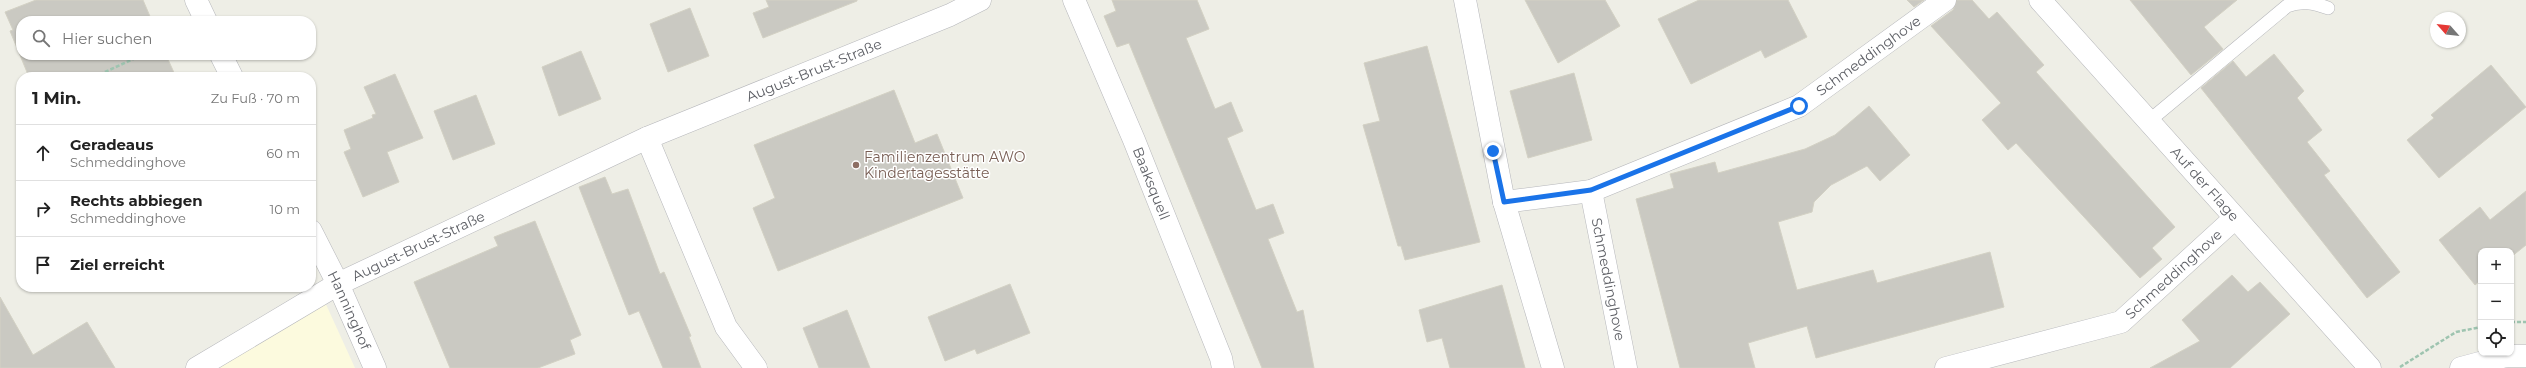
<!DOCTYPE html>
<html lang="de">
<meta charset="utf-8">
<style>
:root{--surface:#fff;--page:#f2f2f2;--text:#222;--muted:#767676;--line:#e0e0e0}
body{margin:0;font-family:Montserrat,sans-serif;background:var(--page);color:var(--text)}
.controls{position:absolute;right:12px;bottom:12px;display:grid;overflow:hidden;border-radius:8px;box-shadow:0 1px 3px #0004}
.controls button{width:36px;height:36px;display:grid;place-items:center;padding:0;border:0;border-bottom:1px solid var(--line);background:var(--surface);color:var(--text);font:20px sans-serif}
.compass{position:absolute;left:2430px;top:12px;width:36px;height:36px;border-radius:50%;background:var(--surface);box-shadow:0 1px 3px #0004;rotate:297deg}
.stop{position:absolute;width:12px;height:12px;margin:-9px;border:3px solid #1a73e8;border-radius:50%;background:#fff}
.stop.end{background:#1a73e8;border-color:#fff;box-shadow:0 1px 4px #0008}
.list{margin:0;padding:0;list-style:none}
h2{display:flex;justify-content:space-between;align-items:center;height:52px;margin:0;padding:0 16px;font-size:17px}
h2 small{font-size:13px;font-weight:400;color:var(--muted)}
.list li{display:grid;grid-template-columns:26px 1fr auto;gap:12px;align-items:center;box-sizing:border-box;height:56px;padding:0 16px;border-top:1px solid var(--line)}
.list b{display:block;font-size:15px;white-space:nowrap}
.list p{margin:0;font-size:13px;white-space:nowrap;color:var(--muted)}
.list em{font-size:13px;font-style:normal;color:var(--muted)}
.icon{flex:none;width:22px;height:22px;fill:none;stroke:currentColor;stroke-width:2;stroke-linecap:round;stroke-linejoin:round}
.map{position:relative;flex:none;width:2526px;height:368px;overflow:hidden}
.search{position:absolute;background:var(--surface);box-shadow:0 1px 3px #0004;left:16px;top:16px;width:300px;height:44px;display:flex;align-items:center;gap:10px;box-sizing:border-box;padding:0 14px;border-radius:16px;color:var(--muted);font-size:15px}
.panel{position:absolute;background:var(--surface);box-shadow:0 1px 3px #0004;left:16px;top:72px;width:300px;height:220px;border-radius:16px}
.map>svg:first-child{display:block}
</style>
<div class="map">
<svg width="2526" height="368" viewBox="0 0 2526 368">
<rect width="100%" height="100%" fill="#eeeee6"/>
<path fill="#fcfade" d="M324,300l31,68h-146z"/>
<g fill="#cac9c2" stroke="#d3d1c4">
<path d="M36,0h107l9,21h-131v34h145l10,22h-147l-19,-46 3,-1 -8,-18z"/>
<path d="M766,0h91v1l-94,37 -10,-25 16,-6z"/>
<path d="M1112,0h85l12,29 -23,9 29,71 16,-7 6,15 6,14 -16,7 29,72 17,-6 11,29 -16,6 29,73 6,-2 11,58h-52l-133,-325 -12,4 -13,-31 12,-5z"/>
<path d="M1525,0h80l15,26 -62,37z"/>
<path d="M1699,0h89l19,37 -42,21 -4,-8 -70,34 -33,-65z"/>
<path d="M1907,0h17l-10,7z"/>
<path d="M1957,0h15l17,19 8,-7 47,53 -8,7 139,155 -23,21 10,11 -22,19 -124,-135 -8,7 -26,-30 19,-17 -70,-77 22,-16z"/>
<path d="M2130,0h107l-33,27 19,22 -32,26z"/>
<path d="M690,8l19,48 -41,16 -18,-48z"/>
<path d="M1427,46l53,196 -75,18 -4,-14h-3l-35,-121 17,-4 -16,-58z"/>
<path d="M581,51l20,48 -42,17 -17,-49z"/>
<path d="M2274,54l30,37 -7,7 25,32 -15,12 23,29 -6,4 76,97 -33,26 -166,-210 32,-27 13,16z"/>
<path d="M2491,65l35,42 -87,71 -32,-38 27,-22 -3,-3z"/>
<path d="M1574,73l18,67 -64,18 -18,-67z"/>
<path d="M395,74l28,64 -36,14 12,30 -36,15 -19,-45 7,-3 -7,-19 29,-12 -1,-3 4,-1 -12,-27z"/>
<path d="M894,90l21,53 22,-9 26,64 -185,73 -25,-63 22,-10 -21,-53z"/>
<path d="M476,95l19,49 -42,16 -19,-49z"/>
<path d="M1869,106l41,49 -30,26 -13,-15 -36,19 -17,17 -2,10 -34,10 19,68 76,-20 4,13 113,-31 14,55 -188,51 -9,-32 -59,17 7,25h-75l-44,-169 38,-11 -4,-14 45,-12 3,11 87,-24 30,-14z"/>
<path d="M605,177l7,17 16,-5 32,85 4,-2 27,64 -2,1 12,31h-38l-24,-57 -10,4 -50,-128z"/>
<path d="M2526,191v54l-15,12v-6h-30v29l-6,5 -36,-45 41,-33 10,13z"/>
<path d="M535,221l46,114 -11,5 5,14 -37,14h-88l-36,-86 84,-36 -4,-9z"/>
<path d="M2232,275l16,17 12,-10 30,32 -60,54h-80l50,-27 -18,-21z"/>
<path d="M1010,284l20,49 -53,21 -2,-5 -30,12 -17,-44z"/>
<path d="M1502,285l23,83h-75l-8,-30 -15,4 -8,-32z"/>
<path d="M0,297l33,58 54,-33 28,46h-115z"/>
<path d="M847,310l23,58h-51l-16,-40z"/>
</g>
<g fill="none" stroke-linecap="round" stroke-linejoin="round">
<defs>
<path id="lane" d="M2149,121l138,-115c14,-6 27,-3 41,2"/>
<g id="street">
<path d="M196,0l10,21"/>
<path id="s1" d="M1074,0l60,140 87,218 2,10"/>
<path d="M1465,0l39,202 49,166"/>
<path id="s2" d="M2040,0l330,368"/>
<path d="M221,55l11,22"/>
<path d="M647,138l79,189 30,41"/>
<path id="s3" d="M1591,191l35,177"/>
<path id="s4" d="M1504,202l87,-11 208,-85 146,-106"/>
<path id="s5" d="M311,231l27,53 37,84"/>
<path id="s6" d="M197,368l141,-84 309,-146 303,-123 30,-15"/>
<path id="s7" d="M1946,368l175,-46 114,-104"/>
</g>
<path id="secondary" d="M2461,368l45,-12h20"/>
</defs>
<use href="#lane" stroke="#b6b7bb" stroke-width="14"/>
<use href="#street" stroke="#b6b7bb" stroke-width="23"/>
<use href="#secondary" stroke="#b7b8be" stroke-width="23"/>
<g stroke="#9ec4b0" stroke-width="2.5" stroke-dasharray="4 2" stroke-linecap="butt">
<path d="M94,77l48,-22"/>
<path d="M2511,322h15"/>
<path d="M2400,367l56,-35 25,-5"/>
</g>
<use href="#lane" stroke="#fff" stroke-width="13"/>
<use href="#street" stroke="#fff" stroke-width="22"/>
<use href="#secondary" stroke="#fff" stroke-width="22"/>
</g>
<g fill="none" stroke-linecap="round" stroke-linejoin="round">
<path stroke="#1a73e8" stroke-width="5" d="M1493,151l11,51 87,-12 208,-84"/>
</g>
<circle fill="#8d6e63" stroke="#fff" stroke-width="1.5" cx="856" cy="165" r="4"/>
<g text-anchor="middle" dominant-baseline="central" stroke-width="3" stroke-linejoin="round" paint-order="stroke">
<g font-size="14" fill="#5d5f65" stroke="#fff">
<text stroke="none"><textPath href="#s4" startOffset="398">Schmeddinghove</textPath></text>
<text stroke="none"><textPath href="#s6" startOffset="686">August-Brust-Straße</textPath></text>
<text stroke="none"><textPath href="#s1" startOffset="199">Baaksquell</textPath></text>
<text stroke="none"><textPath href="#s2" startOffset="247">Auf der Flage</textPath></text>
<text stroke="none"><textPath href="#s6" startOffset="253">August-Brust-Straße</textPath></text>
<text stroke="none"><textPath href="#s7" startOffset="252">Schmeddinghove</textPath></text>
<text stroke="none"><textPath href="#s3" startOffset="90">Schmeddinghove</textPath></text>
<text stroke="none"><textPath href="#s5" startOffset="88">Hanninghof</textPath></text>
</g>
<g font-size="14" fill="#785e54" stroke="#fff" text-anchor="start">
<text x="864" y="157">Familienzentrum AWO<tspan x="864" dy="16">Kindertagesstätte</tspan></text>
</g>
</g>
</svg>
<div class="controls">
<button>+</button>
<button>−</button>
<button><svg class="icon" aria-label="locate" viewBox="0 0 24 24"><circle cx="12" cy="12" r="6"/><path d="M12 2v4M12 18v4M2 12h4M18 12h4"/></svg></button>
</div>
<svg class="compass" viewBox="-18 -18 36 36"><path d="M0-13l5 13h-10z" fill="#e53935"/><path d="M0 13l5-13h-10z" fill="#767676"/></svg>
<div class="stop" style="left:1799px;top:106px"></div>
<div class="stop end" style="left:1493px;top:151px"></div>
<div class="search"><svg class="icon" aria-label="search" viewBox="0 0 24 24"><circle cx="10" cy="10" r="6"/><path d="M15 15l6 6"/></svg>Hier suchen</div>
<section class="panel">
<h2>1 Min.<small>Zu Fuß · 70 m</small></h2>
<ul class="list">
<li><svg class="icon" aria-label="ahead" viewBox="0 0 24 24"><path d="M12 20V5M6 11l6-6 6 6"/></svg><div><b>Geradeaus</b><p>Schmeddinghove</p></div><em>60 m</em></li>
<li><svg class="icon" aria-label="right" viewBox="0 0 24 24"><path d="M7 20v-9h11M14 6l5 5-5 5"/></svg><div><b>Rechts abbiegen</b><p>Schmeddinghove</p></div><em>10 m</em></li>
<li><svg class="icon" aria-label="arrive" viewBox="0 0 24 24"><path d="M6 21V4h12l-3 4 3 4H6"/></svg><div><b>Ziel erreicht</b></div></li>
</ul>
</section>
</div>
